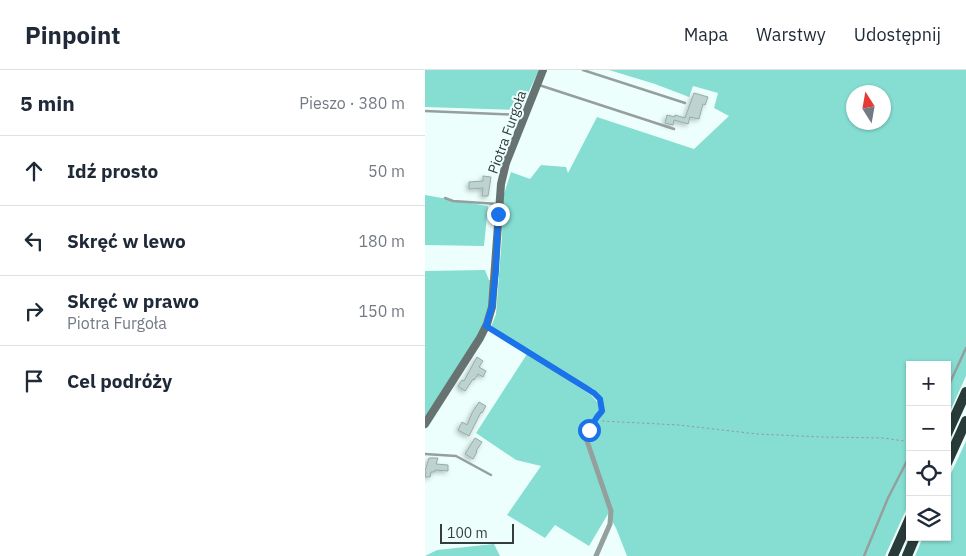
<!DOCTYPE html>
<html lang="pl">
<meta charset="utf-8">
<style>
:root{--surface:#fff;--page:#f6f6f7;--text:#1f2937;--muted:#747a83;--line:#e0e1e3}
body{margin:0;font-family:"IBM Plex Sans",sans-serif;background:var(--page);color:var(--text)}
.controls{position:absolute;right:15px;bottom:15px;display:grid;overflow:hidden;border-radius:0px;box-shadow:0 1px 4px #0004}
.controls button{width:45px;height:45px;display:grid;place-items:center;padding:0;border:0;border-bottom:1px solid var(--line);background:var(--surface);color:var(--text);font:25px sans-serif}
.compass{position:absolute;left:421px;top:15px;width:45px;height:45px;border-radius:50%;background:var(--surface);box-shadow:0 1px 4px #0004;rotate:349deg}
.scale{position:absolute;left:15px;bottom:12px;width:74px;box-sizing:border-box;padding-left:5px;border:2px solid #343d3b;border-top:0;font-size:14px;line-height:18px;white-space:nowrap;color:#343d3b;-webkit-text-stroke:4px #edfffc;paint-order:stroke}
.stop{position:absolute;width:15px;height:15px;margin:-11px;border:4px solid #1a73e8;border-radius:50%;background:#fff}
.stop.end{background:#1a73e8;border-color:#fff;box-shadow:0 1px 5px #0008}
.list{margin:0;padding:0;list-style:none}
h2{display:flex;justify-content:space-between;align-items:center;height:65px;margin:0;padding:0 20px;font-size:21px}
h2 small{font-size:16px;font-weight:400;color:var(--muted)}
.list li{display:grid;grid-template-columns:32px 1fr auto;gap:15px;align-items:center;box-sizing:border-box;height:70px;padding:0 20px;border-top:1px solid var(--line)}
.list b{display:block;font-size:19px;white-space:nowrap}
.list p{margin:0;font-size:16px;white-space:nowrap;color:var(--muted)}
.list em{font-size:16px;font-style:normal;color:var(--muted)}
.icon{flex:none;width:28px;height:28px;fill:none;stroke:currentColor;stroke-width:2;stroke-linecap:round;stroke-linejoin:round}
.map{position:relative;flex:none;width:541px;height:486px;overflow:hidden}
header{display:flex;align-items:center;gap:30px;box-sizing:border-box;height:70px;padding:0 25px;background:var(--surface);border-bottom:1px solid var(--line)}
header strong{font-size:24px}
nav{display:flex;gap:28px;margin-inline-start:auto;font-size:18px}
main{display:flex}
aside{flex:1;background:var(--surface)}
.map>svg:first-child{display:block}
</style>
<header>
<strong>Pinpoint</strong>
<nav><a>Mapa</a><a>Warstwy</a><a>Udostępnij</a></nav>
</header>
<main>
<aside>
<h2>5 min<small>Pieszo · 380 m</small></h2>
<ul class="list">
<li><svg class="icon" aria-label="ahead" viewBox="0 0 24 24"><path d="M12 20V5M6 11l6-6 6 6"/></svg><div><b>Idź prosto</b></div><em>50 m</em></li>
<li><svg class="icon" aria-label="left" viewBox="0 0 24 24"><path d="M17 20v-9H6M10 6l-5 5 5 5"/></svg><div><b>Skręć w lewo</b></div><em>180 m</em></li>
<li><svg class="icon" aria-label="right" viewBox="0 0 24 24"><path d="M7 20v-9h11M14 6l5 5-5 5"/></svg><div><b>Skręć w prawo</b><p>Piotra Furgoła</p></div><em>150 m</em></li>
<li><svg class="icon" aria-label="arrive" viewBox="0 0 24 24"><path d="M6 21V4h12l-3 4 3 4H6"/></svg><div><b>Cel podróży</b></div></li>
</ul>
</aside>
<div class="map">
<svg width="541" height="486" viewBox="0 0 541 486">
<defs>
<filter id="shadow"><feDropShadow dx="-2" dy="2" stdDeviation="2.5" flood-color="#0004"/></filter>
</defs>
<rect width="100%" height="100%" fill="#edfffc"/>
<g fill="#86ded3" fill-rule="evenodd">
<path d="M0,0h114l-19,40 -95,-3z"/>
<path d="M184,0h357v306l-19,42v-53h-37v136l-25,55h-258l-11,-28 -8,-14 -19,32 -34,-21 -10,13 -38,-23 34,-49 -25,-6 -40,-27 51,-79 64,41 8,9 4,-5 -9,-10 -9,-4 -94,-58 5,-13 6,-78 1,-39 8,-25 19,7 11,-14 25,2 2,6 29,-56 97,32 35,-33 -15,-8 4,-15 -25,-7 -4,11 -34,-13zM428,22h30v30h-30z"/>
<path d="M0,125l63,11 -4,40 -59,-1z"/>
<path d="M60,200l4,10 4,1 -2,25 -8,20 -30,51 -28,41v-147z"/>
<path d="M541,371v115h-51l8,-19h24v-55z"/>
<path d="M69,474l6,12h-75l12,-6z"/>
</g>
<g fill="#bdd3d0" stroke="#96aba8" filter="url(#shadow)">
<path d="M269,23l14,4 -3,8 -2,-1 -4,15 -9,-2 -2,7 -14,-4 -1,5 -8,-2 2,-8 8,2v-2l10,3z"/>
<path d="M58,106l8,1 -3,19h-6l1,-8 -14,1v-7l14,-1z"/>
<path d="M52,287l6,4 -4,6 7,4 -3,6 -5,-3 -4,6 -1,-1 -8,12 -7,-5 4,-6 2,1z"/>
<path d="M54,332l7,4 -4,7 -1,-1 -12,24 -11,-6 4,-8 5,3 5,-12z"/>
<path d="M50,368l7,4 -6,9 1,1 -4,7 -8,-5z"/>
<path d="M4,388h9l-2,6 12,1v6l-13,-1 -1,2h-3l-1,5h-5l1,-4 -1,-2z"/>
</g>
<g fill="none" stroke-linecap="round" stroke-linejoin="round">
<path stroke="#909d9b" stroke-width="1" stroke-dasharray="2.5 2.5" stroke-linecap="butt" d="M177,351l77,4 78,9 65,3 62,1 26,4"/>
<g stroke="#959f9d" stroke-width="2.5">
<path d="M158,0l102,33"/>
<path d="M114,15l135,44"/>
<path d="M0,41l98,4"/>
<path d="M20,128l8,3 45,3"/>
<path d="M522,319l19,-41"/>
<path d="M0,384l31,2 35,19"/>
<path d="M439,486l24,-58 22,-43"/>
</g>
<path stroke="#959f9d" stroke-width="5" d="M61,256l108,67 6,6 2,12c-7,8 -13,16 -16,27l25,73 -1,13 -14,32"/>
<path stroke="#667371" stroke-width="8" d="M0,354l55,-86 7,-14 5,-17 9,-123 5,-21 37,-93"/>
<g stroke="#293b39" stroke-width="10">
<path d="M522,364l19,-42"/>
<path d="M522,393l19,-42"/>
<path d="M468,486l17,-38"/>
<path d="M482,486l8,-19"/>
</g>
</g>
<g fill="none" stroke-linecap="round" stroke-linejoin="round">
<path stroke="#1a73e8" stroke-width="6" d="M73,144l-2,56 -4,37 -6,19 108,67 6,6 2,12 -5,6 -8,13"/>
</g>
<g text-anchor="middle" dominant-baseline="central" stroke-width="4" stroke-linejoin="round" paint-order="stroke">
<g font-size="14" fill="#343d3b" stroke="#edfffc">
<text transform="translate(82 62) rotate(-70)">Piotra Furgoła</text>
</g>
</g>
</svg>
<div class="controls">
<button>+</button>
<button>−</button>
<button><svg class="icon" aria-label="locate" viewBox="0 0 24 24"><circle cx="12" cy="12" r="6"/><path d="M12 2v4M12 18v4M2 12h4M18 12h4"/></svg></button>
<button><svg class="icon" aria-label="layers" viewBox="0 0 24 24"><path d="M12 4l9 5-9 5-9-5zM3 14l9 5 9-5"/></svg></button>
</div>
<svg class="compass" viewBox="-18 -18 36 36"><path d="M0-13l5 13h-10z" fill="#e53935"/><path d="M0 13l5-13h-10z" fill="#747a83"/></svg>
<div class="scale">100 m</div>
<div class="stop" style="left:164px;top:360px"></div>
<div class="stop end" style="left:73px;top:144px"></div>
</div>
</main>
